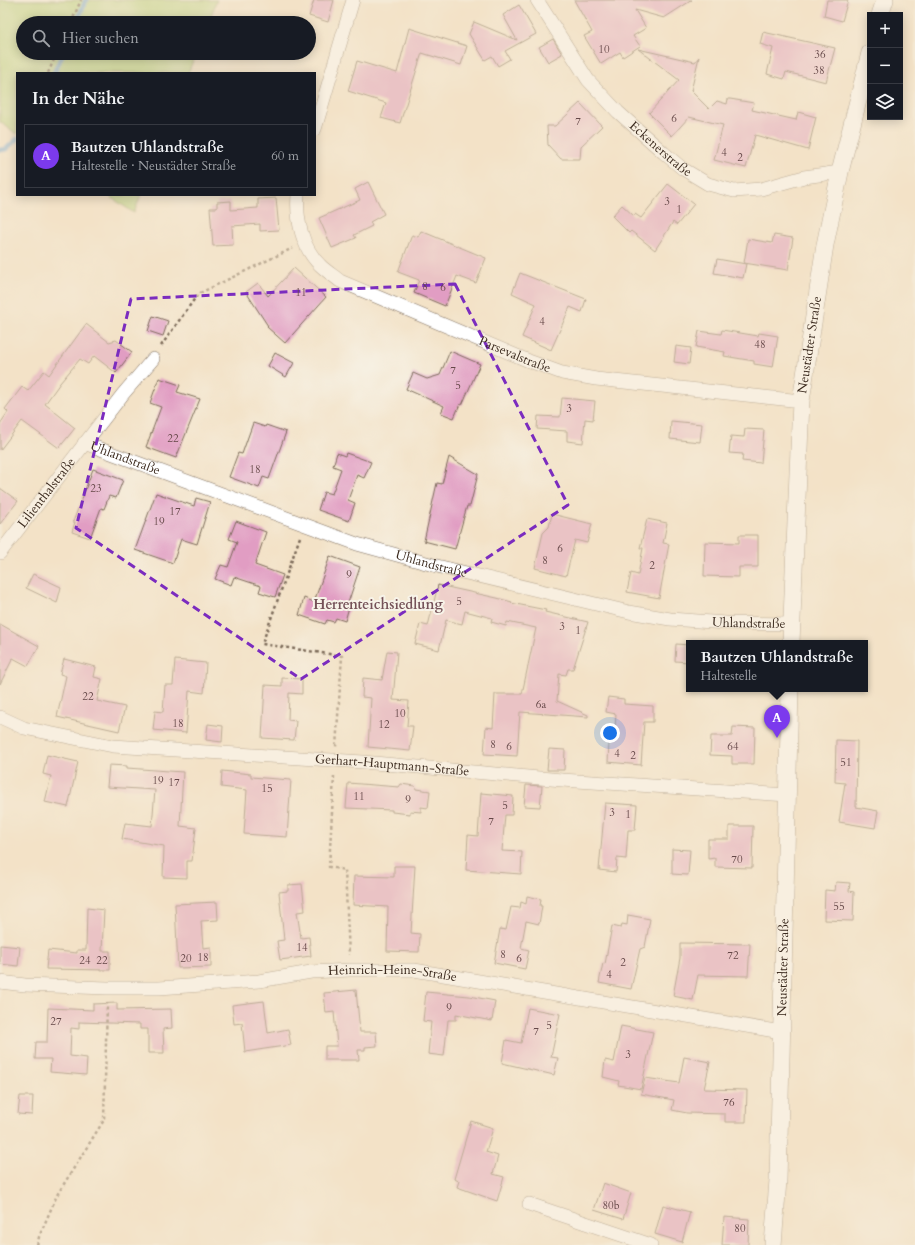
<!DOCTYPE html>
<html lang="de">
<meta charset="utf-8">
<style>
:root{--surface:#171b24;--page:#20242c;--text:#f1f3f6;--muted:#9ea1a6;--line:#363941;--accent:#7c3aed}
body{margin:0;font-family:Cardo,serif;background:var(--page);color:var(--text)}
.controls{position:absolute;right:12px;top:12px;display:grid;overflow:hidden;border-radius:0px;box-shadow:0 2px 10px #0003}
.controls button{width:36px;height:36px;display:grid;place-items:center;padding:0;border:0;border-bottom:1px solid var(--line);background:var(--surface);color:var(--text);font:20px sans-serif}
.you{position:absolute;left:610px;top:733px;width:14px;height:14px;margin:-10px;border:3px solid #fff;border-radius:50%;background:#1a73e8;box-shadow:0 0 0 6px #1a73e833}
.badge{display:grid;place-items:center;width:26px;height:26px;border-radius:50%;background:var(--accent);color:#fff;font-size:13px;font-weight:700}
.pin{position:absolute;translate:-50% -33px;filter:drop-shadow(0 1px 2px #0008)}
.pin::after{content:'';position:absolute;top:21px;width:14px;height:12px;background:inherit;clip-path:polygon(0 0,100% 0,50% 100%)}
.popup{position:absolute;left:686px;top:640px;width:182px;height:52px;box-sizing:border-box;display:grid;place-content:center;border-radius:0px;background:var(--surface);filter:drop-shadow(0 1px 3px #0005);font-size:13px;white-space:nowrap;color:var(--muted)}
.popup b{font-size:15px;color:var(--text)}
.popup::after{content:'';position:absolute;left:50%;top:100%;margin-left:-8px;border:8px solid transparent;border-top-color:var(--surface)}
.list{margin:0;padding:0;list-style:none}
h2{display:flex;justify-content:space-between;align-items:center;height:52px;margin:0;padding:0 16px;font-size:17px}
h2 small{font-size:13px;font-weight:400;color:var(--muted)}
.list li{display:grid;grid-template-columns:26px 1fr auto;gap:12px;align-items:center;box-sizing:border-box;height:64px;margin:0 8px 8px;padding:0 8px;border:1px solid var(--line);border-radius:0px}
.list b{display:block;font-size:15px;white-space:nowrap}
.list p{margin:0;font-size:13px;white-space:nowrap;color:var(--muted)}
.list em{font-size:13px;font-style:normal;color:var(--muted)}
.icon{flex:none;width:22px;height:22px;fill:none;stroke:currentColor;stroke-width:2;stroke-linecap:round;stroke-linejoin:round}
.map{position:relative;flex:none;width:915px;height:1245px;overflow:hidden}
.search{position:absolute;background:var(--surface);box-shadow:0 2px 10px #0003;left:16px;top:16px;width:300px;height:44px;display:flex;align-items:center;gap:10px;box-sizing:border-box;padding:0 14px;border-radius:22px;color:var(--muted);font-size:15px}
.panel{position:absolute;background:var(--surface);box-shadow:0 2px 10px #0003;left:16px;top:72px;width:300px;height:124px;border-radius:0px}
.map>svg:first-child{display:block}
</style>
<div class="map">
<svg width="915" height="1245" viewBox="0 0 915 1245">
<rect width="100%" height="100%" fill="#f7f3e8"/>
<filter id="ink" filterUnits="userSpaceOnUse"><feTurbulence type="fractalNoise" baseFrequency=".025" numOctaves="2"/><feDisplacementMap in="SourceGraphic" scale="8" xChannelSelector="R" yChannelSelector="G"/><feConvolveMatrix kernelMatrix="1 2 1 2 8 2 1 2 1" color-interpolation-filters="sRGB"/></filter>
<filter id="wash" filterUnits="userSpaceOnUse"><feTurbulence type="fractalNoise" baseFrequency=".012" numOctaves="4" result="noise"/><feDisplacementMap in="SourceGraphic" scale="16" xChannelSelector="R" yChannelSelector="G"/><feGaussianBlur stdDeviation="0.9" result="paint"/><feColorMatrix in="noise" values="0 0 0 0 0 0 0 0 0 0 0 0 0 0 0 0 0 1.4 0 .05"/><feComposite in="paint" operator="in"/></filter>
<g filter="url(#wash)">
<rect width="100%" height="100%" fill="#f3e2c7"/>
<g fill="#b3d37b" stroke="#777e4c">
<path d="M0,0h217l-9,23h-185v30h173l-8,20h-171v61l-17,-12z"/>
<path d="M108,195h33l-7,18z"/>
</g>
<g fill="none" stroke-linecap="round" stroke-linejoin="round">
<g stroke="#64a0d4" stroke-width="5">
<path d="M76,23l10,-23"/>
<path d="M54,73l9,-20"/>
<path d="M0,150l6,-1 11,-10"/>
</g>
</g>
<g id="blocks">
<g fill="#e19dc3">
<path d="M314,0h20l-6,22 -19,-6z"/>
<path d="M574,0h118l-28,18 -29,-8 11,18 -13,8 7,10 -17,11 -3,-5 -19,12 -17,-28 8,-4z"/>
<path d="M827,0h21l-6,21 -18,-5z"/>
<path d="M519,5l17,29 -31,17 5,8 -12,7 -6,-10 -7,4 -16,-26 5,-12 43,18 -14,-25z"/>
<path d="M409,28l58,18 -6,19 -39,-12 -22,70 -19,-5 5,-15 -38,-12 9,-30 40,12z"/>
<path d="M763,32l72,16 -9,34 -40,-10 -2,7 -17,-5 6,-26 -13,-4z"/>
<path d="M553,39l9,15 -14,8 -9,-15z"/>
<path d="M638,49l57,13 4,-5 -8,34 18,18 8,-8 10,3 1,-5h2l24,4 -2,7 44,10 2,-8 18,5 -8,33 -53,-15 -9,33 -32,-8 9,-35 -34,-8 -17,19 -23,-23 30,-33z"/>
<path d="M580,103l22,23 -21,20 -1,13h-19l-13,-14 -1,-19h8z"/>
<path d="M368,182l16,32 -14,8 2,4 -18,9 2,3 -24,10 -13,-30 41,-18 -5,-11z"/>
<path d="M668,184l26,20 -17,21 -4,-3 -18,28 -24,-19 -2,2 -17,-17 10,-11 12,11 1,-2 6,4z"/>
<path d="M276,198l3,32 -19,1v-7l-28,2 1,19 -20,1 -3,-38h7v-6l14,-1v9l27,-2v-9z"/>
<path d="M421,231l65,27 -10,25 -19,-7 -12,30 -31,-13 5,-13 -21,-8 14,-37 6,2z"/>
<path d="M774,235l19,3 -5,32 -44,-7 4,-24 24,4z"/>
<path d="M717,259l29,5 -3,14 -29,-5z"/>
<path d="M294,268l32,29 -41,46 -18,-16 1,-1 -22,-34 12,-9 10,13z"/>
<path d="M520,273l66,26 -4,13 -12,-5 -19,43 -29,-13 14,-33 -24,-11z"/>
<path d="M153,316l15,5 -5,15 -15,-5z"/>
<path d="M86,324l23,18 7,-2 16,12 -16,21 -22,-17 -6,8 -8,-5 -20,24 -15,21 30,24 -16,20 -37,-27 -22,29v-26l8,-12 -3,-3 17,-22 6,4 16,-20 5,4z"/>
<path d="M722,330l36,6 1,-3 19,3 -5,31 -19,-3v-3l-30,-5 1,-4 -29,-5 3,-16 22,3z"/>
<path d="M676,346l15,2 -2,16 -15,-2z"/>
<path d="M450,351l30,13 -18,41 -2,-1 -6,14 -13,-5 3,-7 -38,-17 7,-16 14,6 13,-4z"/>
<path d="M275,353l19,10 -8,14 -18,-11z"/>
<path d="M159,378l21,7 -3,7 23,7 -24,59 -30,-11 15,-40 -11,-4z"/>
<path d="M562,398l33,3 -2,19 -8,-1 -2,24 -16,-2v-10l-30,-2 1,-13 22,1z"/>
<path d="M671,421l31,3 -2,18 -30,-3z"/>
<path d="M253,423l12,4 1,-2 20,7 -17,47 -6,-2 -4,11 -30,-11 9,-24 4,1z"/>
<path d="M745,429l19,1 -3,33 -19,-2 1,-7 -14,-1 2,-17 13,1z"/>
<path d="M337,453l8,3 1,-3 25,9 -7,16 -7,-3 -9,25 7,3 -6,18 -31,-11 6,-18 8,2 9,-25 -8,-3z"/>
<path d="M449,457l29,17 -8,32h-3l-12,43 -31,-8 13,-58 5,1z"/>
<path d="M93,469l30,11 -7,18 -7,-2 -5,13 -3,-1 -11,30 -18,-6 3,-10h-2z"/>
<path d="M0,488l18,13 -18,23z"/>
<path d="M156,493l38,13 2,-8 14,4 -13,42 -16,-5 -8,24 -38,-13z"/>
<path d="M552,514l40,10 -5,19 -12,-3 -9,36 -31,-8 8,-35 6,-6z"/>
<path d="M647,519l20,4 -4,20 6,1 -10,54 -32,-6 4,-19 7,2 5,-27h-3z"/>
<path d="M236,521l30,11 -11,33 28,10 -8,22 -16,-5 2,-6 -27,-9 -3,8 -16,-6 6,-14 7,2 9,-25 -8,-3z"/>
<path d="M739,535h19v32h-19v10l-35,-1 1,-34 34,1z"/>
<path d="M330,556l30,11 -13,39 2,1 -4,14 -9,-3 -2,4 -7,-2 -2,4 -26,-9 5,-17 10,4z"/>
<path d="M33,574l28,13 -4,16 -31,-15z"/>
<path d="M438,585l59,13 15,4 -1,1 35,7 -1,2 43,10 -15,47h-5l-2,6 -7,-1 -2,27 31,14v2l-68,-5 -3,44 -33,-2 2,-27 7,1 2,-34h27l14,-66 -29,-6 -1,4 -15,-4 1,-4 -27,-7 -3,13 -16,-4 -7,30 -24,-6 5,-20 8,2z"/>
<path d="M0,624l39,22 -11,20 -15,-8 -13,26z"/>
<path d="M676,644l13,1v17l-14,-1z"/>
<path d="M387,651l10,1 -4,48 16,1 -2,25h6l-3,25 -42,-4 3,-49 -9,-1 1,-19 19,2z"/>
<path d="M64,659l32,8 -2,10 8,2 -5,22 28,6 -6,24 -62,-14 9,-41 -6,-2z"/>
<path d="M175,660l31,3 -2,30 -15,-2 -3,42 -33,-3 2,-19 8,1 2,-27h8z"/>
<path d="M282,678l20,1v15l-13,-1 -1,27 8,1 -2,19 -32,-2 3,-53 17,1z"/>
<path d="M608,697l16,2v5l29,2v16h-9l-3,43 -33,-3 1,-19h5l2,-29 -10,-2z"/>
<path d="M208,724l15,2 -1,16 -16,-2z"/>
<path d="M733,727l22,1 -1,36h-22v-8l-22,-1 1,-19h21z"/>
<path d="M836,740l21,1 -1,66 22,4 -3,17 -36,-6 6,-39 -10,-1z"/>
<path d="M549,749l16,1 -1,20h-17z"/>
<path d="M47,755l31,7 -10,45 -23,-5 6,-26 -8,-2z"/>
<path d="M109,765l18,1v2l56,4 -3,54 16,2 -4,33h-5v17l-24,-1 1,-31 -42,-7 3,-16 27,3 3,-36 -48,-3z"/>
<path d="M222,771l29,3v3l40,3 -4,57 -43,-3 3,-44 -26,-3z"/>
<path d="M348,783l51,4 2,-3 14,2 1,3 14,2 -2,17 -7,-1v5l-11,-1v3l-18,-2v-2l-46,-2z"/>
<path d="M526,785l16,1 -2,21 -16,-1z"/>
<path d="M481,793l32,3 -1,19h-7l-3,36 20,1 -1,22 -55,-4 2,-35 10,1z"/>
<path d="M605,803l32,2 -2,25h-7l-2,29 -9,-1 -1,14 -17,-2z"/>
<path d="M729,826h24l-1,42 -37,-1v-9l-7,1v-20h21z"/>
<path d="M672,849l18,1 -2,25 -16,-1z"/>
<path d="M394,866h21l-4,67 9,1 -1,18 -32,-1 1,-44 -35,-2 1,-29 40,1z"/>
<path d="M836,882l14,1 -1,8 5,1 -1,29 -29,-1 1,-30 10,1z"/>
<path d="M302,884l3,27 -8,1 4,26 8,-1 2,19 -31,4 -3,-19 7,-1 -5,-48 9,-1v-6z"/>
<path d="M527,896l14,3 -1,7h2l-3,18 -13,-3 -5,27 8,2 -4,19 -31,-6 6,-34 6,1 5,-23 9,1 1,-6 5,2z"/>
<path d="M217,902l1,18 -17,1 2,27 8,-1v20l-33,1 -3,-64z"/>
<path d="M87,908l17,2 -2,41h8v19l-64,-1 2,-19 29,3v-3h9z"/>
<path d="M628,915l22,4 -5,28 -5,2 -9,40 -32,-6 4,-20 2,1 7,-38 9,2 1,-4 5,1z"/>
<path d="M680,943l70,1 -2,32 -50,-1 -5,25 -20,-4 7,-38z"/>
<path d="M0,945l20,2 -2,19 -18,-2z"/>
<path d="M356,990l4,42h16l1,14 -12,1v3h-7l1,10h-34v-14h12l-3,-34 -8,1 -2,-20z"/>
<path d="M426,992l43,4 26,5 -3,20 -36,-7v6h-8l-4,36 -16,-2 3,-32 -8,-1z"/>
<path d="M264,1001l4,32 20,-4 3,16 -46,7 -3,-29 -8,1 -2,-19z"/>
<path d="M117,1003v7l54,-1 1,19 -9,1 1,24h-16v-24h-8v-5l-61,-2v7l-8,-1 -1,28 17,2 -1,17 -36,-3 1,-13h-16l1,-17h11l1,-34 45,2v-6z"/>
<path d="M528,1008l32,6 -9,43 7,1 -4,17 -52,-12 4,-23 15,3z"/>
<path d="M621,1026l32,6 -12,57 -23,-4 1,-4 -16,-4 2,-17 9,2z"/>
<path d="M684,1057l26,5 -6,27 43,1 -1,32h-21v-8l-38,-1 -15,-3 2,-10 -33,-6 4,-16 34,5z"/>
<path d="M20,1096h13l-1,19 -14,-1z"/>
<path d="M471,1121l22,7 -7,24 12,4 -5,18 11,3 -7,24 -40,-14 2,-6 -5,-2z"/>
<path d="M603,1183l28,10 -8,26 -29,-9z"/>
<path d="M663,1205l27,7 -8,30 -27,-8z"/>
<path d="M724,1217l25,2 -1,26h-26z"/>
</g>
</g>
</g>
<g filter="url(#ink)">
<use href="#blocks" fill-opacity="0" stroke="#7b6a59" stroke-width="1"/>
<g fill="none" stroke-linecap="round" stroke-linejoin="round">
<defs>
<g id="minor">
<path id="s1" d="M537,0l51,80 30,32 46,41 19,16 25,15 26,7 27,-2 43,-12 36,-5"/>
<path d="M315,129l38,-129"/>
<path id="s2" d="M298,195c-2,24 4,53 22,70 6,6 14,11 20,16l189,80 33,12 34,6 205,22"/>
<path id="s3" d="M84,443l273,101 80,22 192,46 41,7 56,4 66,1"/>
<path id="s4" d="M0,553l123,-159 30,-35"/>
<path id="s5" d="M0,717l24,11 89,18 250,16 199,18 226,15"/>
<path id="s6" d="M0,982l25,3 82,3h52l100,-7 52,-9 39,-2h64l367,62"/>
<path d="M529,1204l122,41"/>
</g>
<g id="tertiary">
<path d="M880,15l5,-15"/>
<path id="s7" d="M791,643l10,-242 24,-156 15,-73 30,-119"/>
<path id="s8" d="M773,1245l5,-65 12,-491"/>
</g>
</defs>
<use href="#minor" stroke="#7b6a59" stroke-width="14"/>
<use href="#tertiary" stroke="#7b6a59" stroke-width="18"/>
<g stroke="#7b6a59" stroke-width="2.5" stroke-dasharray="3 3" stroke-linecap="butt">
<path d="M71,23l10,-23"/>
<path d="M48,73l9,-20"/>
<path d="M161,346l37,-52 95,-46"/>
<path d="M300,537l-38,107 80,12 -6,91"/>
<path d="M334,776l-5,91 16,3 4,85"/>
<path d="M37,1245l2,-8 18,-42 47,-75 3,-117"/>
</g>
<use href="#minor" stroke="#fff" stroke-width="13"/>
<use href="#tertiary" stroke="#fff" stroke-width="17"/>
</g>
</g>
<path d="M0 0H915V1245H0ZM455,284l113,221 -267,174 -225,-151 55,-229z" fill="#f3e2c7" fill-opacity=".55" fill-rule="evenodd"/>
<path fill="none" stroke="#7b2cbf" stroke-width="3" stroke-dasharray="8 5" stroke-linejoin="round" d="M455,284l113,221 -267,174 -225,-151 55,-229z"/>
<g text-anchor="middle" dominant-baseline="central" stroke-width="4" stroke-linejoin="round" paint-order="stroke">
<g font-size="11" fill="#644747">
<text x="604" y="49">10</text>
<text x="820" y="54">36</text>
<text x="819" y="70">38</text>
<text x="674" y="118">6</text>
<text x="578" y="121">7</text>
<text x="724" y="152">4</text>
<text x="740" y="157">2</text>
<text x="667" y="201">3</text>
<text x="679" y="209">1</text>
<text x="425" y="286">8</text>
<text x="443" y="287">6</text>
<text x="301" y="292">11</text>
<text x="542" y="321">4</text>
<text x="760" y="344">48</text>
<text x="453" y="370">7</text>
<text x="458" y="385">5</text>
<text x="569" y="408">3</text>
<text x="173" y="438">22</text>
<text x="255" y="469">18</text>
<text x="96" y="488">23</text>
<text x="175" y="511">17</text>
<text x="159" y="521">19</text>
<text x="560" y="548">6</text>
<text x="545" y="560">8</text>
<text x="652" y="565">2</text>
<text x="349" y="574">9</text>
<text x="459" y="601">5</text>
<text x="562" y="626">3</text>
<text x="578" y="630">1</text>
<text x="88" y="696">22</text>
<text x="541" y="704">6a</text>
<text x="400" y="713">10</text>
<text x="178" y="723">18</text>
<text x="384" y="724">12</text>
<text x="493" y="744">8</text>
<text x="509" y="746">6</text>
<text x="733" y="746">64</text>
<text x="617" y="753">4</text>
<text x="633" y="755">2</text>
<text x="846" y="762">51</text>
<text x="158" y="780">19</text>
<text x="174" y="782">17</text>
<text x="267" y="788">15</text>
<text x="359" y="796">11</text>
<text x="408" y="799">9</text>
<text x="505" y="805">5</text>
<text x="612" y="812">3</text>
<text x="628" y="814">1</text>
<text x="491" y="821">7</text>
<text x="737" y="859">70</text>
<text x="839" y="906">55</text>
<text x="302" y="947">14</text>
<text x="503" y="954">8</text>
<text x="733" y="955">72</text>
<text x="203" y="957">18</text>
<text x="186" y="958">20</text>
<text x="519" y="958">6</text>
<text x="85" y="960">24</text>
<text x="102" y="960">22</text>
<text x="623" y="962">2</text>
<text x="609" y="974">4</text>
<text x="449" y="1007">9</text>
<text x="56" y="1021">27</text>
<text x="549" y="1025">5</text>
<text x="536" y="1031">7</text>
<text x="628" y="1054">3</text>
<text x="729" y="1102">76</text>
<text x="611" y="1205">80b</text>
<text x="740" y="1228">80</text>
</g>
<g font-size="13" fill="#3b2a1e" stroke="#f7f3e8">
<text stroke="none"><textPath href="#s1" startOffset="195">Eckenerstraße</textPath></text>
<text stroke="none"><textPath href="#s7" startOffset="299">Neustädter Straße</textPath></text>
<text stroke="none"><textPath href="#s2" startOffset="291">Parsevalstraße</textPath></text>
<text stroke="none"><textPath href="#s3" startOffset="44">Uhlandstraße</textPath></text>
<text stroke="none"><textPath href="#s4" startOffset="76">Lilienthalstraße</textPath></text>
<text stroke="none"><textPath href="#s3" startOffset="368">Uhlandstraße</textPath></text>
<text stroke="none"><textPath href="#s3" startOffset="692">Uhlandstraße</textPath></text>
<text stroke="none"><textPath href="#s5" startOffset="397">Gerhart-Hauptmann-Straße</textPath></text>
<text stroke="none"><textPath href="#s8" startOffset="278">Neustädter Straße</textPath></text>
<text stroke="none"><textPath href="#s6" startOffset="394">Heinrich-Heine-Straße</textPath></text>
</g>
<g font-size="14" font-weight="bold" fill="#755258" stroke="#f7f3e8">
<text x="378" y="604">Herrenteichsiedlung</text>
</g>
</g>
</svg>
<div class="controls">
<button>+</button>
<button>−</button>
<button><svg class="icon" aria-label="layers" viewBox="0 0 24 24"><path d="M12 4l9 5-9 5-9-5zM3 14l9 5 9-5"/></svg></button>
</div>
<div class="you"></div>
<div class="pin badge" style="left:777px;top:738px">A</div>
<div class="popup"><b>Bautzen Uhlandstraße</b>Haltestelle</div>
<div class="search"><svg class="icon" aria-label="search" viewBox="0 0 24 24"><circle cx="10" cy="10" r="6"/><path d="M15 15l6 6"/></svg>Hier suchen</div>
<section class="panel">
<h2>In der Nähe<small></small></h2>
<ul class="list">
<li><span class="badge">A</span><div><b>Bautzen Uhlandstraße</b><p>Haltestelle · Neustädter Straße</p></div><em>60 m</em></li>
</ul>
</section>
</div>
